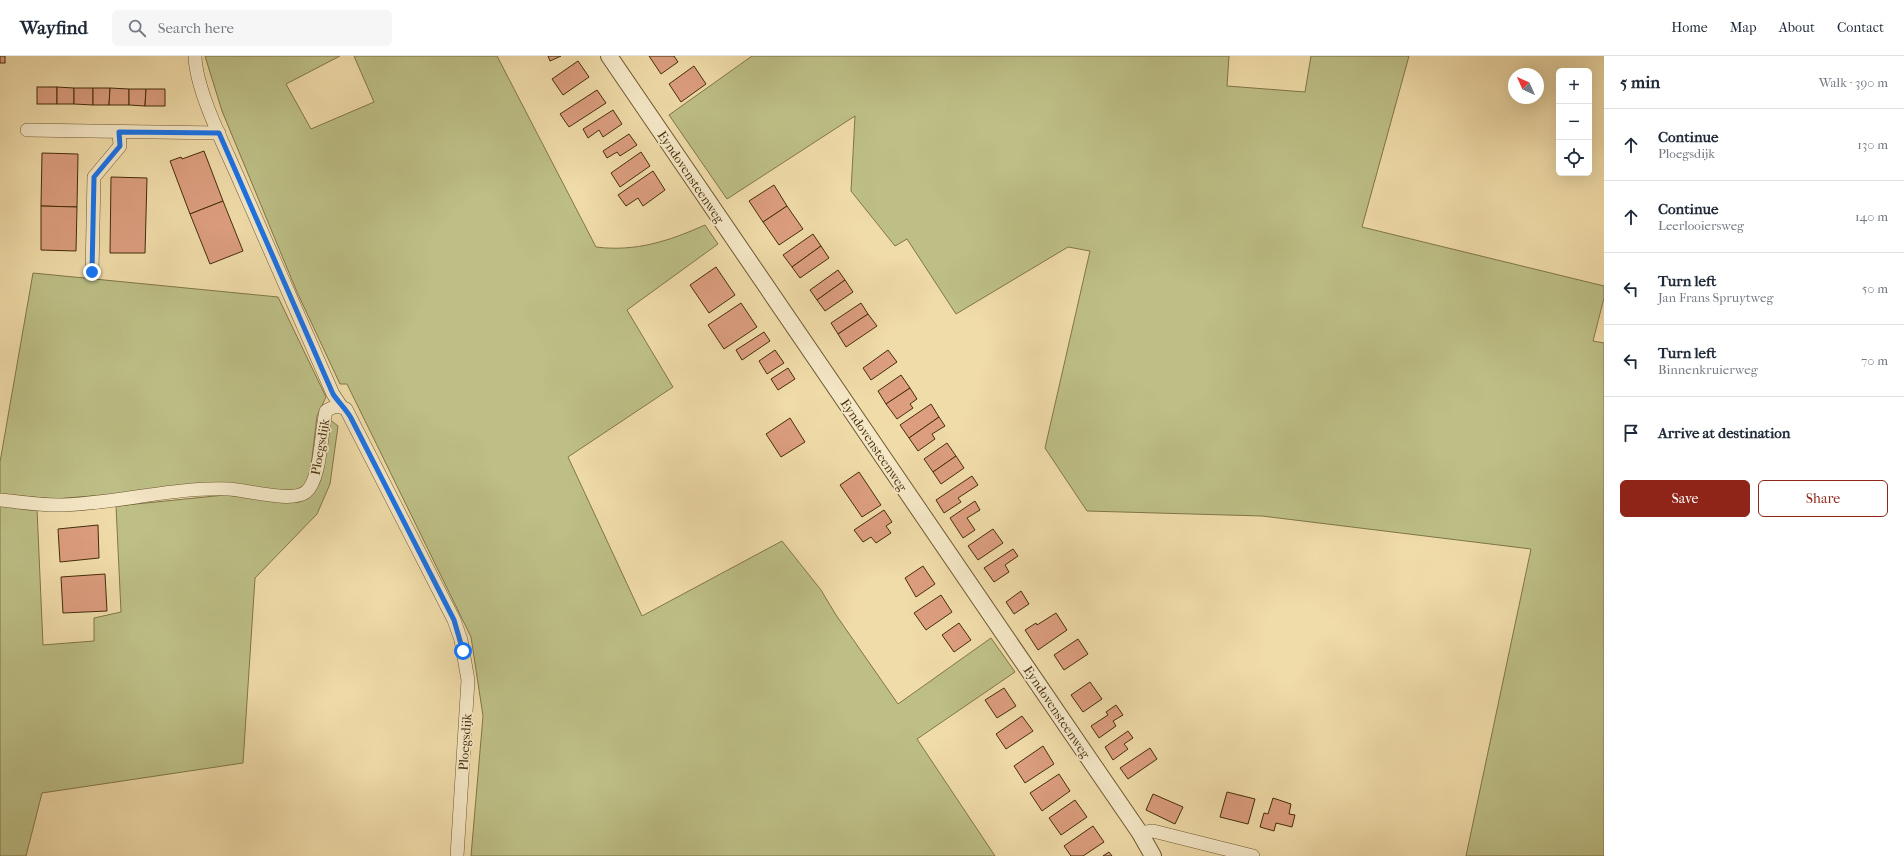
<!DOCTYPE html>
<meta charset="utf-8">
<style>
:root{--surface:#fff;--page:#f6f6f7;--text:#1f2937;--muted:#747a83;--line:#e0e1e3;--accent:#8f2418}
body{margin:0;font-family:"IM FELL French Canon",serif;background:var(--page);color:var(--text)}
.controls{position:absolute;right:12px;top:12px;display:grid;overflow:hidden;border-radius:6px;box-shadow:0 4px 16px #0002}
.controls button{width:36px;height:36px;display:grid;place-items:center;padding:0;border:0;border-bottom:1px solid var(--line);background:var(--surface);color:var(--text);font:20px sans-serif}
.compass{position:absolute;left:1508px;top:12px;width:36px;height:36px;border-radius:50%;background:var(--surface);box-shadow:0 4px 16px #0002;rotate:315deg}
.stop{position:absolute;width:12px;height:12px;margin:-9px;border:3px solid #1a73e8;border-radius:50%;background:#fff}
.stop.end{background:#1a73e8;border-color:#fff;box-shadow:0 1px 4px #0008}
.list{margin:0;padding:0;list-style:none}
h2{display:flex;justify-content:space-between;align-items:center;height:52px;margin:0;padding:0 16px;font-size:17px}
h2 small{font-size:13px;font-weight:400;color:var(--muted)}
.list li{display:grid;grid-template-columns:26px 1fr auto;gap:12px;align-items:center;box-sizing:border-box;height:72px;padding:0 16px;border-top:1px solid var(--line)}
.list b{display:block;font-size:15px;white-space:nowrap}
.list p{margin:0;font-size:13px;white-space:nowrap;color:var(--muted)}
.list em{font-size:13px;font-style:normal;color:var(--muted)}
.actions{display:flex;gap:8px;padding:12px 16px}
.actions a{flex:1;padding:9px 0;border:1px solid var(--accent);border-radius:6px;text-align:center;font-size:14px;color:var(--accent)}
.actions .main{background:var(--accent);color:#fff}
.icon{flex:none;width:22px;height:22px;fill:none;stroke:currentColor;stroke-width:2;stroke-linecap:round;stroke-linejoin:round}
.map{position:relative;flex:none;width:1604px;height:800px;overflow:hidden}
header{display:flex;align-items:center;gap:24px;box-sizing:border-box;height:56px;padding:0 20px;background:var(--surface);border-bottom:1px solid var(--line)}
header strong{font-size:19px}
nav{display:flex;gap:22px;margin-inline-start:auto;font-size:14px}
.search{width:280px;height:36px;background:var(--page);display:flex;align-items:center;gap:10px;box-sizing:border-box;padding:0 14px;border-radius:6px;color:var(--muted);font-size:15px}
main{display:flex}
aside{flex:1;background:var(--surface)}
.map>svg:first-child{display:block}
</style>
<header>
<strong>Wayfind</strong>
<div class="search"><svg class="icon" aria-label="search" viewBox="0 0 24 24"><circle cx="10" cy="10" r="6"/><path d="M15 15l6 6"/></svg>Search here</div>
<nav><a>Home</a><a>Map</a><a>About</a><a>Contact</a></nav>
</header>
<main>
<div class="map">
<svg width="1604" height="800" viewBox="0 0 1604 800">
<rect width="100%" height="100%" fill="#f0dca9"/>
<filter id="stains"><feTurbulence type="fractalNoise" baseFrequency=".005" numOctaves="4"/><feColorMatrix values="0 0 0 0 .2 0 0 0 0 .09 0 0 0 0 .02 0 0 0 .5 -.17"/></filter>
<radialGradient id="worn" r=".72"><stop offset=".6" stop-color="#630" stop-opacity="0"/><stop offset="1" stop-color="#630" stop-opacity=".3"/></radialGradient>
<g fill="#bdbf86" stroke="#817648">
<path d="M205,0h135l-54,28 25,45 63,-27 -20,-46h143l99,191c40,5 73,-6 109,-22l13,19 -91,66 46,77 -105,70 74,159 140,-75 39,49 15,25 62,89 93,-66 24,34 -98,67 78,117h-524l12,-140 -12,-79 -124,-253h-7l-43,-92 -75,-181z"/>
<path d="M752,0h477l-2,30 78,6 6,-36h98l-47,171 242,59v12l-11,43 11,2v513h-138l65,-307 -269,-33 -175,-5 -42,-63 45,-197 -22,-4 -112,67 -49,-75 -12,7 -44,-55 4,-75 -128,83 -58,-84z"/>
<path d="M33,217l245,24 48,100 -9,19 -7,59 -5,10 -9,5 -179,4 -63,5 -54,-5v-32z"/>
<path d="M329,363l9,7 -8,58 -13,30 -62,64 -12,185 -201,30 -16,63h-26v-350l37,3 6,136 51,-4v-23l27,-6 -5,-106 109,-11 74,7z"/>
</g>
<g fill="#dc9e7f" stroke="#452d0b">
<rect x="0" y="0" width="5" height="7"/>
<path d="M548,0h13l-11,5z"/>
<path d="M649,0h25l4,6 -17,12z"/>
<path d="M578,5l11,16 -26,18 -11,-16z"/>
<path d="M694,10l12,18 -25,18 -12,-18z"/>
<rect x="37" y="31" width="20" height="17"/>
<path d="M57,31l17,1v16h-17z"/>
<path d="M74,32h19v17l-19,-1z"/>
<path d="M93,32h17l-1,17h-16z"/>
<path d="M110,32l19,1v16h-20z"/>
<path d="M129,33h17l-1,17 -16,-1z"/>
<path d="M146,33h19v17h-20z"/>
<path d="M597,34l9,13 -37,24 -9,-13z"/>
<path d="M613,54l9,14 -19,13 -4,-7 -11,8 -5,-9z"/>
<path d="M629,78l8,11 -17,11 -3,-4 -10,6 -4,-7z"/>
<path d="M204,95l19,50 -33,13 -20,-53 11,-4 1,2z"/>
<path d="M641,96l9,14 -30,21 -9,-14z"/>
<path d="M42,97l36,1 -1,53 -36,-1z"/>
<path d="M653,115l12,19 -22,16 -5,-8 -12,8 -8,-11z"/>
<path d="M111,121l36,1 -2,75h-35z"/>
<path d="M774,129l13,21 -24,16 -14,-21z"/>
<path d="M223,145l20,50 -33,13 -20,-50z"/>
<path d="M41,150l36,1 -1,44 -35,-1z"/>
<path d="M787,150l16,23 -24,16 -16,-23z"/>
<path d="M813,178l8,12 -29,21 -9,-12z"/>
<path d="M821,190l8,12 -29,20 -8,-11z"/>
<path d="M716,211l19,28 -26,18 -19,-28z"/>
<path d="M838,214l7,10 -28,20 -7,-10z"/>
<path d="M845,224l8,12 -28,19 -8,-11z"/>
<path d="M741,247l16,24 -33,22 -16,-24z"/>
<path d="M861,247l7,11 -30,20 -7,-11z"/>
<path d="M868,258l9,12 -31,21 -8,-13z"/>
<path d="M764,276l6,9 -28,19 -6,-10z"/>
<path d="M775,294l9,13 -17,11 -8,-13z"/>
<path d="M888,294l9,12 -26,18 -8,-12z"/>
<path d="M788,312l7,11 -17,11 -7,-11z"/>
<path d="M901,319l9,13 -24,16 -8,-13z"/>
<path d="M910,332l7,11 -7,5 3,4 -16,11 -11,-15z"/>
<path d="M931,348l8,13 -30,21 -9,-13z"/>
<path d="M939,361l6,9 -13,8 3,5 -17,12 -9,-13z"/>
<path d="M790,362l15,24 -24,15 -15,-23z"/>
<path d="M947,387l9,13 -23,16 -9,-13z"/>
<path d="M956,400l8,12 -23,16 -8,-12z"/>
<path d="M859,416l22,33 -19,12 -22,-32z"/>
<path d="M972,420l6,9 -20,13 3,4 -17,11 -8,-13z"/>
<path d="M975,445l5,9 -13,8 8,12 -12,8 -13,-20z"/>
<path d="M884,454l8,12 -6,4 5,7 -15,10 -5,-6 -8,5 -9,-12z"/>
<path d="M98,469l1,33 -39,4 -2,-33z"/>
<path d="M993,473l10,14 -25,17 -10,-14z"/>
<path d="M1013,493l5,7 -13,9 4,7 -15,10 -10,-14z"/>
<path d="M923,510l12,18 -19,13 -11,-19z"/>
<path d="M105,518l2,37 -44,2 -2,-36z"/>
<path d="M1021,535l8,13 -15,10 -8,-12z"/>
<path d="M941,539l11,17 -26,18 -12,-17z"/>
<path d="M1056,557l11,17 -29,20 -13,-20 11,-7 1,2z"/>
<path d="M959,567l12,17 -17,12 -12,-17z"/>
<path d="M1078,583l10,15 -24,16 -10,-15z"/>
<path d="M1090,626l12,17 -19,13 -12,-17z"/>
<path d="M1004,632l12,18 -19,12 -12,-18z"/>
<path d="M1116,649l7,10 -10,6 3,5 -17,12 -8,-12 17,-11 -2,-3z"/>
<path d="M1022,660l11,15 -27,18 -10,-15z"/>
<path d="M1128,675l5,7 -9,6 4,5 -15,11 -8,-13z"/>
<path d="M1043,690l11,18 -29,19 -11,-17z"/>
<path d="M1150,692l7,11 -29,20 -8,-11z"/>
<path d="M1059,718l11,17 -28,20 -12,-18z"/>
<path d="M1227,736l28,7 -7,25 -28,-7z"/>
<path d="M1153,738l30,13 -8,17 -29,-14z"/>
<path d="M1273,742l18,6 -2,10 6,1 -3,12 -16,-4 -2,8 -14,-4 4,-14 4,1z"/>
<path d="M1075,744l12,17 -26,18 -12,-17z"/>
<path d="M1093,770l11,16 -21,14h-12l-7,-10z"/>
<path d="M1109,796l3,4h-9z"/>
</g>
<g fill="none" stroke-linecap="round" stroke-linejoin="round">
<defs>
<g id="minor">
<path d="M195,0c1,34 28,87 42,119 32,74 64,147 96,219l8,12"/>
<path d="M27,74l192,3"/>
<path d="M92,216l2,-95 26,-31 -1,-14"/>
<path d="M0,444c21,2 43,6 63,5 56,-2 110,-18 166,-16 18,1 63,14 77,3 15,-12 15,-61 20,-81 8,-5 12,-6 20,-2l108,211 7,20 7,40 -11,176"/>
<path d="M1140,777l13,-2 100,25"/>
</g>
<path id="tertiary" d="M609,0l485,710 46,67 13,23"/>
</defs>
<use href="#minor" stroke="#705932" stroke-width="14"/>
<use href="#tertiary" stroke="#705932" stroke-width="18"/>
<use href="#minor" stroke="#f5e8c7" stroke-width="13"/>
<use href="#tertiary" stroke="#f5e8c7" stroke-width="16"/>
</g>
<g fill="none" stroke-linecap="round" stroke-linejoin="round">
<path stroke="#1a73e8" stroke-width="5" d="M92,216l2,-95 26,-31 -1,-14 100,1 114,261c6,9 13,15 18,24l103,202 9,31"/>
</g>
<g text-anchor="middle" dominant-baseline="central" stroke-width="3.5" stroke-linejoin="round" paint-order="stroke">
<g font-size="13" fill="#452d0b" stroke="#f5e8c7">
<text transform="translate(691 121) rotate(56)">Eyndovensteenweg</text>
<text transform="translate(874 389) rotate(56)">Eyndovensteenweg</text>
<text transform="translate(320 391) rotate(-80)">Ploegsdijk</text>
<text transform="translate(1057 656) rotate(56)">Eyndovensteenweg</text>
<text transform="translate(465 686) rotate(-86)">Ploegsdijk</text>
</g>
</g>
<rect width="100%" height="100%" filter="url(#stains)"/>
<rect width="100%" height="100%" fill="url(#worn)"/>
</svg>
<div class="controls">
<button>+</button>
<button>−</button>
<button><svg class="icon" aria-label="locate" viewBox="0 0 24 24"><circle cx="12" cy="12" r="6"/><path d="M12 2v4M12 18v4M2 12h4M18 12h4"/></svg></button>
</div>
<svg class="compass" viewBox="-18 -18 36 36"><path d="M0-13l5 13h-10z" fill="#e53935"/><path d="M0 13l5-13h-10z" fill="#747a83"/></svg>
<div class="stop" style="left:463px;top:595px"></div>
<div class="stop end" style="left:92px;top:216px"></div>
</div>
<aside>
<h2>5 min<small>Walk · 390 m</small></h2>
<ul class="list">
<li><svg class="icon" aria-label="ahead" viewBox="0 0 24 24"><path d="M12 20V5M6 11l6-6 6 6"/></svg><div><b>Continue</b><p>Ploegsdijk</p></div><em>130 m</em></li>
<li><svg class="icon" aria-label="ahead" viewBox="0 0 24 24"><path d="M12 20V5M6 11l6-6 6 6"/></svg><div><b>Continue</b><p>Leerlooiersweg</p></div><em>140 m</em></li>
<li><svg class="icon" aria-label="left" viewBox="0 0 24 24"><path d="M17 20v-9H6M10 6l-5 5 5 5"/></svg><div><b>Turn left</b><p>Jan Frans Spruytweg</p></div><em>50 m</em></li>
<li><svg class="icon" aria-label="left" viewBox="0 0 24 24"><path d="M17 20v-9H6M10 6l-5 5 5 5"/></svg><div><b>Turn left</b><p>Binnenkruierweg</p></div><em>70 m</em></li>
<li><svg class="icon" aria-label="arrive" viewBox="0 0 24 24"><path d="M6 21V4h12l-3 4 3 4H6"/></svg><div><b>Arrive at destination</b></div></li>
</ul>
<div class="actions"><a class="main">Save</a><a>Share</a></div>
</aside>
</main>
